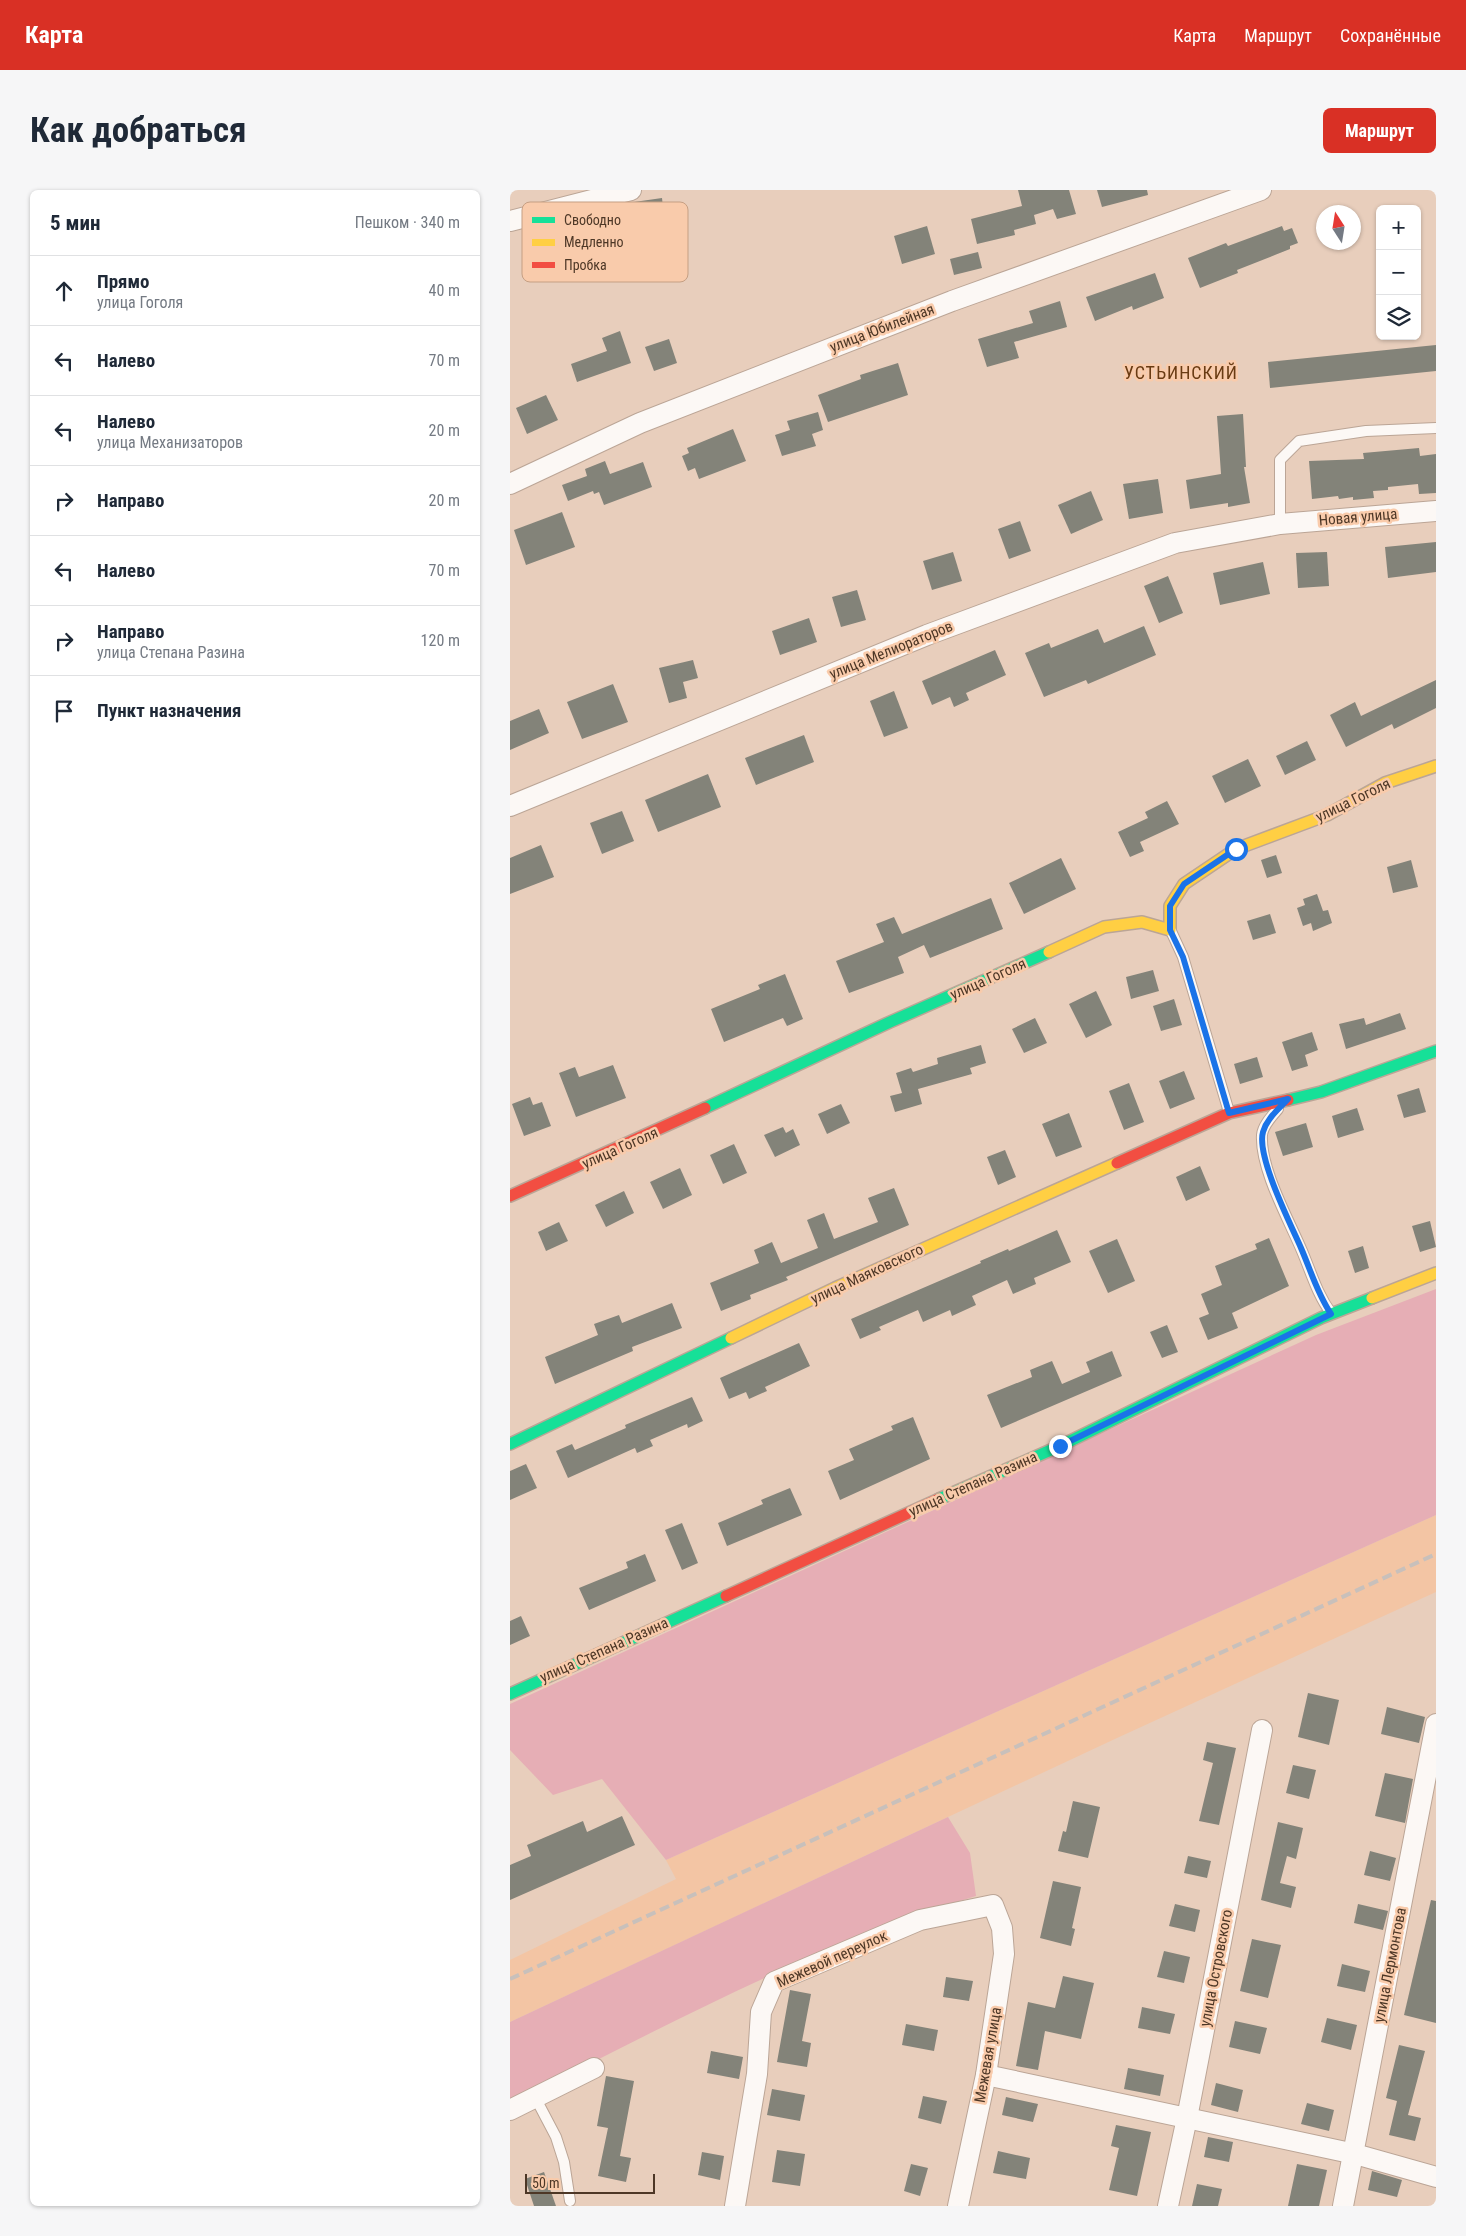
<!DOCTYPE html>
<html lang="ru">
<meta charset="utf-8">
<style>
:root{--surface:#fff;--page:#f6f6f7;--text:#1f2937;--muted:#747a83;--line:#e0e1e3;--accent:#d93025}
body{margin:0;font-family:"Roboto Condensed",sans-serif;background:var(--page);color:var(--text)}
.controls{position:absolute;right:15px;top:15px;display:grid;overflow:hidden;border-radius:8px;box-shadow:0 1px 4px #0004}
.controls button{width:45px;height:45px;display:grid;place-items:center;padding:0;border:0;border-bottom:1px solid var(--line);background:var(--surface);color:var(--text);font:25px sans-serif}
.compass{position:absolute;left:806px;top:15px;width:45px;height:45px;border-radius:50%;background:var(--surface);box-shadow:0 1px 4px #0004;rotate:348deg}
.scale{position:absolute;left:15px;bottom:12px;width:130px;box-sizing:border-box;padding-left:5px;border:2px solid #4d3726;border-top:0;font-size:14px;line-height:18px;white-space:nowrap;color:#4d3726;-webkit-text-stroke:4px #f9cbab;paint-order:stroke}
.stop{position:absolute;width:15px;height:15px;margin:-11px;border:4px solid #1a73e8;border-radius:50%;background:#fff}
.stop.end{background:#1a73e8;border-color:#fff;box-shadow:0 1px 5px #0008}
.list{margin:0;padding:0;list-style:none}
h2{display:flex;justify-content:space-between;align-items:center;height:65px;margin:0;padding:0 20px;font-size:21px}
h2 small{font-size:16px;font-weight:400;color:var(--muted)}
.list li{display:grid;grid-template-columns:32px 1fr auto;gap:15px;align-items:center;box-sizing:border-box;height:70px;padding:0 20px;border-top:1px solid var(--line)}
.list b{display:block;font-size:19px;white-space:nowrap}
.list p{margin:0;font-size:16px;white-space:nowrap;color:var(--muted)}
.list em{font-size:16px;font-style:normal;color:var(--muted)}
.icon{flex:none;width:28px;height:28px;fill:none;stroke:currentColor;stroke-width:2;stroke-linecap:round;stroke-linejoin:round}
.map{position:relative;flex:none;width:926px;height:2016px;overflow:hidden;border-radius:8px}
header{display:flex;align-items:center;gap:30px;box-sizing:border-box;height:70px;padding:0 25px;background:var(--accent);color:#fff}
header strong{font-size:24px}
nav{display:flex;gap:28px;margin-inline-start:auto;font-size:18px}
.intro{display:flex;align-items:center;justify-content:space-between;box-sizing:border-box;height:120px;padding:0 30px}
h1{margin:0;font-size:35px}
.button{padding:12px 22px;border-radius:8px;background:var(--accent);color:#fff;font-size:18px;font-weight:700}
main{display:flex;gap:30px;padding:0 30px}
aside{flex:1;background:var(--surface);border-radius:8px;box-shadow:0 1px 4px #0004}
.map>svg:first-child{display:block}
</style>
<header>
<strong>Карта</strong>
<nav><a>Карта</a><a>Маршрут</a><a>Сохранённые</a></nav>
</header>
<div class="intro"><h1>Как добраться</h1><a class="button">Маршрут</a></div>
<main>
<aside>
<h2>5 мин<small>Пешком · 340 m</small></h2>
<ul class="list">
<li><svg class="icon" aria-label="ahead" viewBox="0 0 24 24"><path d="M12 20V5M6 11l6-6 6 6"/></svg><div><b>Прямо</b><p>улица Гоголя</p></div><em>40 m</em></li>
<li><svg class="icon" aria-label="left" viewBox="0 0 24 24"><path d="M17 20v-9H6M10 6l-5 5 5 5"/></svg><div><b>Налево</b></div><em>70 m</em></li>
<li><svg class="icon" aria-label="left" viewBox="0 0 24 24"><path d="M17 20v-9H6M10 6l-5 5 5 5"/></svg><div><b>Налево</b><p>улица Механизаторов</p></div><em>20 m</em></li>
<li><svg class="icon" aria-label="right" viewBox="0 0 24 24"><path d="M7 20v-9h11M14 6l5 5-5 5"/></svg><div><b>Направо</b></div><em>20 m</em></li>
<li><svg class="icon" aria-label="left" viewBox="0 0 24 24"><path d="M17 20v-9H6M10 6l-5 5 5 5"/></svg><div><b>Налево</b></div><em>70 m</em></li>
<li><svg class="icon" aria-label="right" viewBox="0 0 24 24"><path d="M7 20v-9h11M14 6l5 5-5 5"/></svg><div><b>Направо</b><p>улица Степана Разина</p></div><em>120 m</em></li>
<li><svg class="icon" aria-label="arrive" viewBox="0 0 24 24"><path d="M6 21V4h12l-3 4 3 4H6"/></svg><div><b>Пункт назначения</b></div></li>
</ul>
</aside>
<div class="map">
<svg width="926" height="2016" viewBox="0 0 926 2016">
<rect width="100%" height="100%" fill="#e8cebc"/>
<path fill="#f3c5a4" d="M926,1325v77l-319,146 -607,284v-62l166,-81 -10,-19z"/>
<g fill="#e6aeb5">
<path d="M926,1099v226l-770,345 -64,-81 -49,16 -43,-45v-46l806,-369z"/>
<path d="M438,1627l22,36 6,43c-163,49 -314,132 -466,208v-82z"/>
</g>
<g fill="#838379">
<path d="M508,0h51l7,24 -19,5 -4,-10 -19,6 2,9 -22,6 1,5 -38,9 -6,-25 51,-13z"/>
<path d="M587,0h50l1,5 -46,12z"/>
<path d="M152,8l4,36 -77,8 -4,-28 47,-8 2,-4z"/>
<path d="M417,36l8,28 -33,10 -8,-28z"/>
<path d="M772,36l2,5 8,-3 6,15 -8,3v3l-53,21 1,3 -38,15 -12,-30 38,-15 2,3z"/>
<path d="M468,62l4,16 -28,7 -4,-16z"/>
<path d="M645,83l9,25 -31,12 -1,-4 -37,15 -9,-24z"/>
<path d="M550,111l7,26 -53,15 5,16 -32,9 -9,-28 55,-16 -4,-12z"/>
<path d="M110,141l11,32 -54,19 -6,-18 36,-13 -5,-13z"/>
<path d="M159,149l8,24 -23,8 -9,-24z"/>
<path d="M926,155v26l-166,17 -2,-26z"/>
<path d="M388,173l10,32 -80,27 -10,-27 43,-16 -1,-4z"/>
<path d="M36,205l12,25 -31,14 -11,-26z"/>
<path d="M308,222l5,18 -11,4 4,12 -34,10 -7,-21 15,-5 -3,-9z"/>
<path d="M733,224l3,53h-2l6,36 -22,4v-4l-38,6 -4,-29 35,-6 -4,-58z"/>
<path d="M223,239l13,32 -47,18 -4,-11 -7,3 -6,-15 7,-3 -2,-5z"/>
<path d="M909,258l1,8 16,-2v39l-17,1 -1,-10 -30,3v3l-15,1 1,7 -21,2v-3l-14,2 -1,-3 -26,3 -3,-38 55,-2 -1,-6z"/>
<path d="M95,271l5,13 33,-12 9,25 -48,18 -5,-13 -5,2 -1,-3 -25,10 -6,-16 25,-9 -2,-7z"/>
<path d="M648,289l5,34 -34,6 -6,-35z"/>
<path d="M581,301l12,29 -32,14 -13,-29z"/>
<path d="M52,322l13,35 -49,18 -12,-35z"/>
<path d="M510,331l11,30 -22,8 -11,-30z"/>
<path d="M926,352v30l-48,6 -3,-31z"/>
<path d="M443,362l9,29 -30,9 -9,-29z"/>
<path d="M817,362l2,34 -31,2 -2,-35z"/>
<path d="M753,372l7,32 -50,11 -7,-32z"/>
<path d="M658,386l15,37 -24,10 -15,-37z"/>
<path d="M347,400l9,30 -25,7 -9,-30z"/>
<path d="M299,428l8,24 -37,13 -8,-24z"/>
<path d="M634,436l12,29 -68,29 -2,-4 -42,17 -19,-44 24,-10 2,5 47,-19 6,14z"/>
<path d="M485,460l11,25 -40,18 3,7 -15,7 -4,-10 -18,8 -10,-24z"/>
<path d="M183,470l5,18 -15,4 4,16 -18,5 -10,-35z"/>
<path d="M926,490v28l-42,21 -2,-5 -46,23 -16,-32 25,-13 6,14z"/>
<path d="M103,494l15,38 -46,17 -15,-37z"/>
<path d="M384,501l14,37 -24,9 -14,-36z"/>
<path d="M29,519l10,24 -39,17v-29z"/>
<path d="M294,545l10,27 -58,23 -11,-27z"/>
<path d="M797,551l9,19 -31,15 -9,-19z"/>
<path d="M738,569l13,27 -36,17 -13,-27z"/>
<path d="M198,584l13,33 -63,25 -13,-32z"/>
<path d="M657,611l12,23 -39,18 4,9 -14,6 -12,-25 30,-14 -3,-6z"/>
<path d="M112,621l12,30 -32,13 -12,-31z"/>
<path d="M31,655l13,32 -44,17v-36z"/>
<path d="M766,665l6,18 -15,5 -6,-18z"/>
<path d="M551,668l15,31 -52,25 -15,-31z"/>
<path d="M901,670l7,27 -25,6 -6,-26z"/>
<path d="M807,704l6,17 5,-1 4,13 -19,8 -2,-8 -8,3 -6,-18 8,-3 -2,-6z"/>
<path d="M481,708l12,31 -73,29 -6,-13 -26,12 6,16 -55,20 -13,-32 48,-19 -8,-18 18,-7 8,17z"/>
<path d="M760,724l6,19 -23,7 -6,-19z"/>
<path d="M643,780l6,21 -28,8 -5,-22z"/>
<path d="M275,784l18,45 -16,7 -4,-8 -59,24 -13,-33 49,-20 -2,-4z"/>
<path d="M586,801l16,34 -26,13 -17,-34z"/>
<path d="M664,809l8,26 -21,6 -8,-25z"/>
<path d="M890,823l6,16 -60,20 -7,-25 25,-6 2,7z"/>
<path d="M525,828l12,25 -23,10 -12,-24z"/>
<path d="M802,842l6,18 -13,5 3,11 -16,5 -10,-29z"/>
<path d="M471,855l5,18 -16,5 2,6 -54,15 4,15 -27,8 -5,-16 12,-3 -6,-20 15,-5 2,4 25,-8 -1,-6z"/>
<path d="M747,867l6,20 -23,7 -6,-20z"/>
<path d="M103,875l13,33 -50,19 -17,-44 16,-6 4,10z"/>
<path d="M674,881l11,28 -25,10 -11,-28z"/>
<path d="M619,893l15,39 -20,8 -15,-39z"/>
<path d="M909,898l7,24 -22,6 -7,-23z"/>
<path d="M20,907l3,8 9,-3 9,24 -27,10 -12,-32z"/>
<path d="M331,914l9,19 -23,11 -9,-20z"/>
<path d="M847,918l7,22 -26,8 -6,-22z"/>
<path d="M559,923l13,34 -26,10 -14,-33z"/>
<path d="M796,933l7,24 -30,9 -8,-24z"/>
<path d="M273,937l3,6 7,-4 7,16 -25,12 -11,-22z"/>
<path d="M224,954l13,29 -24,11 -13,-29z"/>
<path d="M495,960l11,27 -18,8 -11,-28z"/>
<path d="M690,976l10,24 -24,11 -10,-24z"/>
<path d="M170,978l12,27 -29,14 -13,-27z"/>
<path d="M384,998l15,37 -123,52 2,3 -38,15 1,4 -30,12 -11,-28 49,-20 -5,-13 18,-8 9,21 37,-15 -11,-28 17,-7 10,26 44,-17 -10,-24z"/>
<path d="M114,1001l10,22 -28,14 -11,-22z"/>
<path d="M920,1031l6,26 -16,5 -8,-26z"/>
<path d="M49,1032l9,19 -22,10 -8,-19z"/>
<path d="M547,1040l14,32 -37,16 2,6 -23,10 -6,-14 -35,16 4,9 -24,11 -2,-6 -27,12 -5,-12 -39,17 2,3 -21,9 -9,-20 130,-56 -1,-2 28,-12 1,2z"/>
<path d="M759,1048l20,48 -57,27 6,15 -30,12 -9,-22 10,-4 -8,-20 21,-9 -7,-19 42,-17 -2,-5z"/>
<path d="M607,1049l18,42 -27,12 -19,-42z"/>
<path d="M853,1056l6,22 -14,5 -7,-22z"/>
<path d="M162,1113l10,25 -50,19 1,4 -78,33 -10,-27 53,-22 -4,-11 25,-9 3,8z"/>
<path d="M657,1135l11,27 -16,6 -12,-26z"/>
<path d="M289,1153l11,23 -45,21 2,4 -18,8 -3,-7 -17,7 -9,-21z"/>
<path d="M602,1161l10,25 -121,52 -14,-33 45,-18 -2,-7 22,-9 10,23 28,-12 -4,-10z"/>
<path d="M182,1207l11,24 -15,7 -1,-4 -37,16 3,6 -16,7 -2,-5 -67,30 -12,-27 16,-7 3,6 51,-22 -1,-3z"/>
<path d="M403,1227l17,42 -90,41 -12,-29 26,-11 -5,-11 44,-19 -2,-4z"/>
<path d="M16,1274l11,24 -27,12v-29z"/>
<path d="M280,1298l12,27 -75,31 -9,-23 45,-19 -2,-4z"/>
<path d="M172,1333l16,40 -16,7 -17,-40z"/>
<path d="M135,1364l11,27 -67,29 -10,-22 49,-20 -2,-6z"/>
<path d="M11,1426l9,20 -20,9v-24z"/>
<path d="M798,1503l31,7 -10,45 -31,-8z"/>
<path d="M877,1517l38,10 -6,26 -38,-9z"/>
<path d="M697,1552l29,6 -17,77 -20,-4 14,-58 -10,-3z"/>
<path d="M783,1575l23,5 -7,29 -23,-6z"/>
<path d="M875,1583l28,6 -8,44 -30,-7z"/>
<path d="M563,1611l27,6 -12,51 -30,-7 5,-20 3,1z"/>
<path d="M112,1626l13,29 -125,55v-35l21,-9 -4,-11 56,-24 4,11z"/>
<path d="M768,1632l25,6 -7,31 -9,-3 -7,27 16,4 -5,21 -30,-8z"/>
<path d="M860,1661l26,7 -6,23 -26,-6z"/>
<path d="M678,1666l23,5 -4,17 -23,-5z"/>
<path d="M543,1691l28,6 -9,41 3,1 -4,17 -31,-8z"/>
<path d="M921,1710l5,1v122l-32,-8z"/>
<path d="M665,1714l25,6 -5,22 -26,-6z"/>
<path d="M848,1714l30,7 -5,19 -29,-7z"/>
<path d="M742,1749l29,6 -13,53 -28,-7z"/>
<path d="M654,1761l26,6 -6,26 -27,-6z"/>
<path d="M832,1774l28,7 -5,21 -28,-6z"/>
<path d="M553,1786l31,7 -13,56 -36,-8 -7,39 -22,-4 12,-64 27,6z"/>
<path d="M436,1787l27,4 -4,20 -26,-4z"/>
<path d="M280,1800l21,4 -9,47 9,2 -4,24 -30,-5z"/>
<path d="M632,1817l33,7 -5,20 -32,-6z"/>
<path d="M817,1828l30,7 -6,25 -30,-8z"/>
<path d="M725,1831l32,7 -7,26 -31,-7z"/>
<path d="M396,1834l32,6 -4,21 -32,-6z"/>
<path d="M889,1855l26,6 -17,64 13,3 -6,23 -26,-6 8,-34 -11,-3z"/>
<path d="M201,1861l32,6 -4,22 -32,-6z"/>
<path d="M618,1878l36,7 -4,21 -36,-7z"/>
<path d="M96,1886l28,5 -14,75 11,2 -5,24 -28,-6 10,-48 -11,-2z"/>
<path d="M706,1893l27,7 -5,22 -27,-7z"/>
<path d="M262,1899l33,6 -5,26 -33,-6z"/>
<path d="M413,1906l24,5 -6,23 -23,-6z"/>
<path d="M496,1907l32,7 -5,18 -31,-7z"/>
<path d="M797,1913l27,7 -5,21 -28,-7z"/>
<path d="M606,1935l35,7 -14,64 -28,-6 10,-42 -8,-2z"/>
<path d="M698,1947l25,5 -4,20 -25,-5z"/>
<path d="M267,1960l28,4 -5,32 -28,-4z"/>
<path d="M488,1961l32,7 -4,21 -33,-6z"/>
<path d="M192,1962l22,4 -4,24 -22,-5z"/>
<path d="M401,1974l17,4 -8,28 -16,-5z"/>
<path d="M787,1974l30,6 -8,36h-31z"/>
<path d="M862,1981l30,9 -5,17 -29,-7z"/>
<path d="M34,1982l12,34h-22l-9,-27z"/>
<path d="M687,1994l25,5 -4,17h-26z"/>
</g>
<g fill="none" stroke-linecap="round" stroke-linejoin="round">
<defs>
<g id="lane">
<path d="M770,334v-64l19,-19 67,-10 70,-3"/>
<path d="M661,741l12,26 46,155"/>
<path d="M768,919c-6,7 -15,16 -16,26 -2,34 27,85 40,116 9,21 15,43 29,62"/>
<path d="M25,1907l21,40 8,25 6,39"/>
</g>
<g id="street">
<path d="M0,31l121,-31"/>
<path d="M0,294l130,-61 312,-122 309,-111"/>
<path d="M0,616l417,-171 248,-92 105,-19 156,-13"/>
<path d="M476,1885l369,79 81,23"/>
<path d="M0,1920l84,-42"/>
<path d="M225,2016l22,-132 4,-62 13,-30 146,-62 73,-15 9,23 2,26 -18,121 -28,131"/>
<path d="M658,2016l19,-88 75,-388"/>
<path d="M833,2016l93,-482"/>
</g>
<g id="fast">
<path d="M778,910l33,-8 115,-41"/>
<path d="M195,918l185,-86 159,-70"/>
<path d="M0,1254l221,-106"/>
<path d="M429,1309l121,-53 261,-128 51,-20"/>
<path d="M0,1504l216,-98"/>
</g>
<g id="slow">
<path d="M539,762l55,-25 38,-5 28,8v-24l14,-22 52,-35 91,-34 58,-32 51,-17"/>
<path d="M862,1108l64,-25"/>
<path d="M221,1148l104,-50 282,-125"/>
</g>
<g id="jam">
<path d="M607,973l112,-50 59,-13"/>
<path d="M0,1006l195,-88"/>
<path d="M216,1406l213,-97"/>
</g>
</defs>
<use href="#lane" stroke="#bba596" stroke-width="12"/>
<use href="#street" stroke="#bba596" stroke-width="22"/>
<use href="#fast" stroke="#bba596" stroke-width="14"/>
<use href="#slow" stroke="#bba596" stroke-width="14"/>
<use href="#jam" stroke="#bba596" stroke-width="14"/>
<use href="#lane" stroke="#fcf8f5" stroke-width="10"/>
<use href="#street" stroke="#fcf8f5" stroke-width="20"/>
<use href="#fast" stroke="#16e098" stroke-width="11"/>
<use href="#slow" stroke="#ffcf43" stroke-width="11"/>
<use href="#jam" stroke="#f24e42" stroke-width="11"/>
<path stroke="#c8c0bb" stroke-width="4" stroke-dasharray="10 5" stroke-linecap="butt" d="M0,1789l926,-425"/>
</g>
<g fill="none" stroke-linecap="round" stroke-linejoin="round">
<path stroke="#1a73e8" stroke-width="6" d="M550,1256l271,-132c-14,-21 -20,-43 -30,-66 -10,-23 -45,-92 -38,-116 4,-14 16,-23 25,-33l-59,14 -46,-156 -13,-27v-24l14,-22 52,-35"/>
</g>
<g text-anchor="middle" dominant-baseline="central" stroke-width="5" stroke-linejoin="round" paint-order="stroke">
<g font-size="15" fill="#4d3726" stroke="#f9cbab">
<text transform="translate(372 138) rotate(-21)">улица Юбилейная</text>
<text transform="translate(848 327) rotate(-5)">Новая улица</text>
<text transform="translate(381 460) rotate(-22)">улица Мелиораторов</text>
<text transform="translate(843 610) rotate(-26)">улица Гоголя</text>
<text transform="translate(478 789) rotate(-24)">улица Гоголя</text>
<text transform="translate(110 958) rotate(-24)">улица Гоголя</text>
<text transform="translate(357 1084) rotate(-25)">улица Маяковского</text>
<text transform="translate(463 1294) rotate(-24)">улица Степана Разина</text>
<text transform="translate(94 1460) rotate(-24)">улица Степана Разина</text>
<text transform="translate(322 1769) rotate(-24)">Межевой переулок</text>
<text transform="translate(880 1775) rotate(-79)">улица Лермонтова</text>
<text transform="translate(706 1778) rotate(-79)">улица Островского</text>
<text transform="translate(478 1865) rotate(-80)">Межевая улица</text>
</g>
<g font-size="18" letter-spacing="1" fill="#693b13" stroke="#f9cbab">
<text x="671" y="182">УСТЬИНСКИЙ</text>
</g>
</g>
<rect x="12" y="12" width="166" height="80" rx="8" fill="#f9cbab" stroke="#c59f83" stroke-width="1"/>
<rect x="22" y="27" width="23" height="6" fill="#16e098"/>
<rect x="22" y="49" width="23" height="7" fill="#ffcf43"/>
<rect x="22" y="72" width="23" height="6" fill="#f24e42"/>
<g font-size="14" fill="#4d3726">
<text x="54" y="35">Свободно</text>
<text x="54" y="57">Медленно</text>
<text x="54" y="80">Пробка</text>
</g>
</svg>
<div class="controls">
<button>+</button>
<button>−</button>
<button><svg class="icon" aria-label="layers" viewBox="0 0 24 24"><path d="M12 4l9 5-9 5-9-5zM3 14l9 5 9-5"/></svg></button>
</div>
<svg class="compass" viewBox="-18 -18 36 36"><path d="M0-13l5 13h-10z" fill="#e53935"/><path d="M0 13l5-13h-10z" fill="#747a83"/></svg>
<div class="scale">50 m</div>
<div class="stop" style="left:726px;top:659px"></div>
<div class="stop end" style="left:550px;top:1256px"></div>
</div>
</main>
